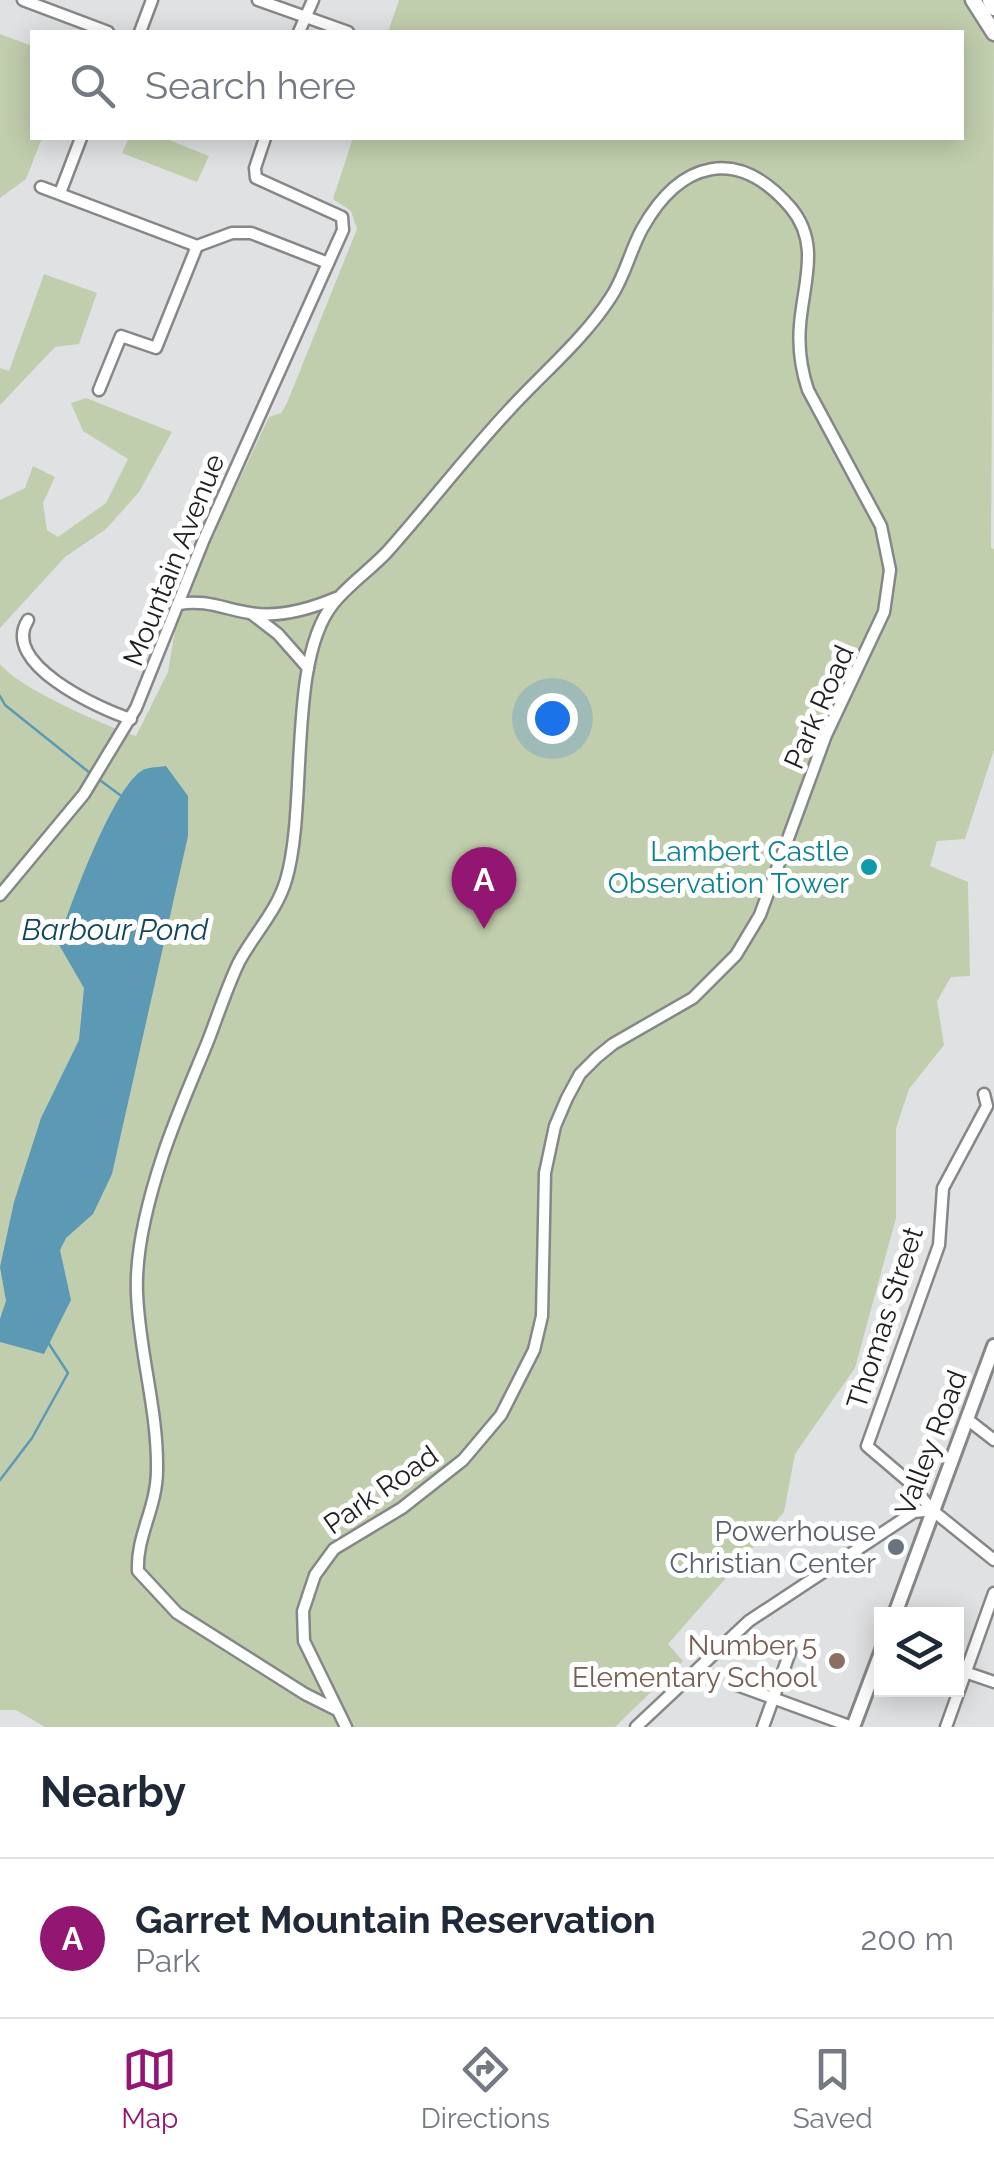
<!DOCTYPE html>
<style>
:root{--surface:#fff;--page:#f2f2f3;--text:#1f2937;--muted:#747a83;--line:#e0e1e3;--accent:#931672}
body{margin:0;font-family:Raleway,sans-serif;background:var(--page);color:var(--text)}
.controls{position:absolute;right:30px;bottom:30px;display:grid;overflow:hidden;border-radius:0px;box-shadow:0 5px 25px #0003}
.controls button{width:90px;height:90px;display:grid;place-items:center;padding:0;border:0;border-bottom:2px solid var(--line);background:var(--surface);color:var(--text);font:50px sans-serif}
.you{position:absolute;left:552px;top:718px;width:35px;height:35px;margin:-25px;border:8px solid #fff;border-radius:50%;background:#1a73e8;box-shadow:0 0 0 15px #1a73e833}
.badge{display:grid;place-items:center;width:65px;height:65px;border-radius:50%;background:var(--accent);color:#fff;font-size:32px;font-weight:700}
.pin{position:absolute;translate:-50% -82px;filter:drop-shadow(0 2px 5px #0008)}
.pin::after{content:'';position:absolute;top:52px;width:35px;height:30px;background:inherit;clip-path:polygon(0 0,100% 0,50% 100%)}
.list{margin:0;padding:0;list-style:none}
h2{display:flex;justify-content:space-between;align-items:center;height:130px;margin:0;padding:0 40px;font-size:42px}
h2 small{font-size:32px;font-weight:400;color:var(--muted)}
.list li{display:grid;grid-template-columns:65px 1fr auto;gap:30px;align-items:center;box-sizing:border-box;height:160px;padding:0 40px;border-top:2px solid var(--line)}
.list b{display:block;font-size:38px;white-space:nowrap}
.list p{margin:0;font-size:32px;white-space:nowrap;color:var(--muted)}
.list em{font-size:32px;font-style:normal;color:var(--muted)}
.icon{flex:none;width:55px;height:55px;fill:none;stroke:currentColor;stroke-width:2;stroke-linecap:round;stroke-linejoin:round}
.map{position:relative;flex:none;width:994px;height:1727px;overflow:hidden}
.search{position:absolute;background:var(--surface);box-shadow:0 5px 25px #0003;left:30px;right:30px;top:30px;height:110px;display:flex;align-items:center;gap:25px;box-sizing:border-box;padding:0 35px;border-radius:0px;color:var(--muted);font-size:38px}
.sheet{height:290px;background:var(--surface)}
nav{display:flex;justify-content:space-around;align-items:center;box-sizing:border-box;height:140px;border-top:2px solid var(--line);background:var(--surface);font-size:28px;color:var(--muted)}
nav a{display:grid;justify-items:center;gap:5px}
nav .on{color:var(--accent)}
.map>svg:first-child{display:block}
</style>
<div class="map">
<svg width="994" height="1727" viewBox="0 0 994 1727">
<rect width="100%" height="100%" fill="#e0e1e2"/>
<g fill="#c1cead">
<path d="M399,0h569l26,41 -3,507 3,1v201l-29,89 -28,2 -7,25 38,16 2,94 -19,1 -14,24 7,44 -35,44 -13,39v90l-41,150 -60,86 -11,58 -116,132 15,17 -68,66h-570l-29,-17h-16v-1046c20,25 104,61 136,72l32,-64 8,-48 17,-46 76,-161 12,-4 6,-10 70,-174 -6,-18 -18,-12 20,-61h609v-106h-574z"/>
<path d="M0,34l32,12v92h10l-16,41 -26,19z"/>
<path d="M129,138h35l45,18 -12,26 -75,-29z"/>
<path d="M44,274l53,19 -18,51 -24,3 -55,58v-37l9,3z"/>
<path d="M86,398l86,34 -33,60 -33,37 -41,28 -65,71v-128l25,-12 8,-22 22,11 -12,26 4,27 11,7 48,-34 22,-44 -45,-28 -12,-28z"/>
</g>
<path fill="#5b99b5" d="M166,766l22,30v40l-76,338 -19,40 -27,24 -6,12 11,50 -27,54 -44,-12v-23l6,-18 -6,-34 14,-65 27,-84 38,-78 5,-52 -26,-45c11,-35 56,-158 85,-173 6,-3 16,-3 23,-4z"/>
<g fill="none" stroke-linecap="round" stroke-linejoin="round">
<g stroke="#5b99b5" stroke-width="2.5">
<path d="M0,696l5,9 85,68"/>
<path d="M97,778l23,17"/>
<path d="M0,1480l32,-42 36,-65 -19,-29"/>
</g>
<defs>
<g id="minor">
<path d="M23,0l85,32"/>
<path d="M258,0l90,32"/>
<path d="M140,32l12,-32"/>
<path d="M299,32l14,-32"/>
<path d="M41,187l156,59 35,-13h19l77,30"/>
<path d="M60,193l21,-55"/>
<path d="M99,390l22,-54 35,12 41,-102"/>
<path d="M179,604c27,-5 45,5 71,9 29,5 60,-4 86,-15"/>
<path d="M252,614l26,20 30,34"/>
<path d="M28,620c-28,43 69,88 103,99"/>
<path d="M0,895l84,-101 52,-86 68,-169 139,-309 -1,-13 -86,-39 -1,-10 10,-30"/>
<path d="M984,1094l3,12 -44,82 -4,57 -72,201 41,35 24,29 62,50"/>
<path d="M967,1419l27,21"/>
<path d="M956,1669l38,13"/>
<path d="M737,1685l115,42"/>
<path d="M337,1710l-32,-16 -128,-81 -39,-42c-2,-35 19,-63 19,-101 1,-60 -18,-118 -20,-177 -2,-45 12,-96 26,-138 13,-39 30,-77 45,-114 10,-26 19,-54 31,-79 15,-28 38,-51 47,-82 22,-73 1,-219 47,-276 15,-19 37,-34 54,-52 42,-47 80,-97 123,-143 33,-36 74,-70 101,-112 14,-21 19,-46 31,-68 38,-68 95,-84 149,-21 30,36 12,76 9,117 -2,23 1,44 8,65l73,136 9,44 -6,42 -58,123 -66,180 -24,40 -43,43 -80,46 -16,13 -17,17 -13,24 -12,28 -10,47 -3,143 -8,34 -33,65 -38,45 -61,48 -68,41 -19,26 -12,36 1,30 42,86"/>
<path d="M636,1727l113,-106 165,-109 18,-2"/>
<path d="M763,1727l27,-75"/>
<path d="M946,1727l48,-134"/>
</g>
<g id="major">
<path d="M895,1614l99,-268"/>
<path d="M853,1727l29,-77"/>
</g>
<g id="highway">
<path d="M973,0l21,33"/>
<path d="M990,0l4,8"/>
</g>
</defs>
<use href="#minor" stroke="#868788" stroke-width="15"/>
<use href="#major" stroke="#868788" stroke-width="18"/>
<use href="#highway" stroke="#868788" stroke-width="19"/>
<use href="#minor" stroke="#fff" stroke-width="10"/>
<use href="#major" stroke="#fff" stroke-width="12"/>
<use href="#highway" stroke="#fff" stroke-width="14"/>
</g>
<circle fill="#0f9aa8" stroke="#fff" stroke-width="4" cx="869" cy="867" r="10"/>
<circle fill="#6b7280" stroke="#fff" stroke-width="4" cx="896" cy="1547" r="10"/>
<circle fill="#8d6e63" stroke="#fff" stroke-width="4" cx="837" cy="1661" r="10"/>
<g text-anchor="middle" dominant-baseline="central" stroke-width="10" stroke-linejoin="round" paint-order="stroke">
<g font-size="28" fill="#212122" stroke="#fff">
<text transform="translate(174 560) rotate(-68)">Mountain Avenue</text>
<text transform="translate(819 707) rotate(-66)">Park Road</text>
<text transform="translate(885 1318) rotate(-72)">Thomas Street</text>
<text transform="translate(931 1443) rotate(-69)">Valley Road</text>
<text transform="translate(381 1490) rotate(-35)">Park Road</text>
</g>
<g font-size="28" fill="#0d838f" stroke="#fff" text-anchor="end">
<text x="849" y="851">Lambert Castle<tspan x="849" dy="32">Observation Tower</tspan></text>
</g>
<g font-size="28" fill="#5b616d" stroke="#fff" text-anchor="end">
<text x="876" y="1531">Powerhouse<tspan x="876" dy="32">Christian Center</tspan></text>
</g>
<g font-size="28" fill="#785e54" stroke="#fff" text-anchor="end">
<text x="817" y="1645">Number 5<tspan x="817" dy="32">Elementary School</tspan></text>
</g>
<g font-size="30" font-style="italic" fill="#11465a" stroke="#fff">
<text x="115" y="929">Barbour Pond</text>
</g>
</g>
</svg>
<div class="controls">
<button><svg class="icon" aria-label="layers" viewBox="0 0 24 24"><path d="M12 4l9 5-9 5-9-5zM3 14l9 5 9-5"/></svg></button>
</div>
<div class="you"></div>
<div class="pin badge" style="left:484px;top:929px">A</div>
<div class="search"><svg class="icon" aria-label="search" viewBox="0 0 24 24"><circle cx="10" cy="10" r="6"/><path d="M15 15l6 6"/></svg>Search here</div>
</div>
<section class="sheet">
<h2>Nearby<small></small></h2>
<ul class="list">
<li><span class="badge">A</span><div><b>Garret Mountain Reservation</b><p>Park</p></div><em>200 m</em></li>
</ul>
</section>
<nav>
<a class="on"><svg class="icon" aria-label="map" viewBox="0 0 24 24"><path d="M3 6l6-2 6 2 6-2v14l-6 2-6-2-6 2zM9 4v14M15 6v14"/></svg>Map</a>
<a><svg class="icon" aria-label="directions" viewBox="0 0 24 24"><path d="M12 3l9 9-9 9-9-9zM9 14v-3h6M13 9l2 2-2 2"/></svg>Directions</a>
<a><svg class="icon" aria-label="saved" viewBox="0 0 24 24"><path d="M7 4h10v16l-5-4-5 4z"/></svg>Saved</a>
</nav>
